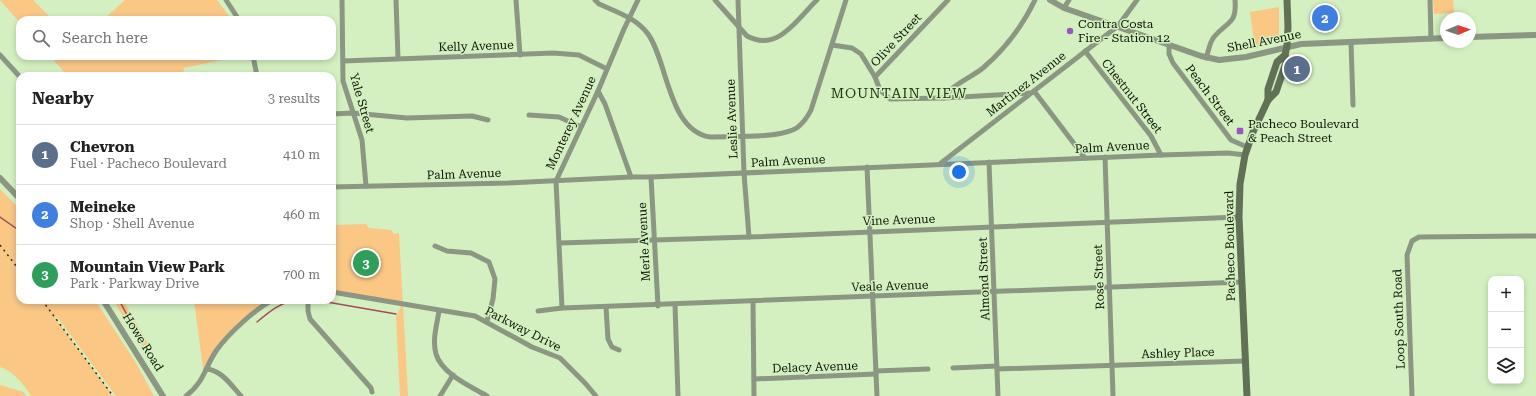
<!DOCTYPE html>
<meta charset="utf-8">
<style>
:root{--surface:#fff;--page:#f6f6f6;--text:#222;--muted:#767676;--line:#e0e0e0;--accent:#111827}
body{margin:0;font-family:"Roboto Serif",serif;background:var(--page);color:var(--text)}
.controls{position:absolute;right:12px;bottom:12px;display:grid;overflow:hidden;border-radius:8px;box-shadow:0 2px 6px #0003}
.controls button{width:36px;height:36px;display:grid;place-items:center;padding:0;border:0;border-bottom:1px solid var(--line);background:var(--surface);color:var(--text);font:20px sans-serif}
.compass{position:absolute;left:1440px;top:12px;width:36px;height:36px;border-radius:50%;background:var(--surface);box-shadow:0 2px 6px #0003;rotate:88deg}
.you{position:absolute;left:959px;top:172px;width:14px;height:14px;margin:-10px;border:3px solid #fff;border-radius:50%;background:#1a73e8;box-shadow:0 0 0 6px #1a73e833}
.badge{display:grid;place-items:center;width:26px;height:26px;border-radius:50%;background:var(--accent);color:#fff;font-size:13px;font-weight:700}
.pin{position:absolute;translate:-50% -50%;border:2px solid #fff;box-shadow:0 1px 4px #0006}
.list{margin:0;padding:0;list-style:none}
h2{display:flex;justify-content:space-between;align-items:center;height:52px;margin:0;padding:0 16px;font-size:17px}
h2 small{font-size:13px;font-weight:400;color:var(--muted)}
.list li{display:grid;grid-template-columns:26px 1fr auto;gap:12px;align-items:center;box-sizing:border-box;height:60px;padding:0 16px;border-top:1px solid var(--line)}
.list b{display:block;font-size:15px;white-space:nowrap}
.list p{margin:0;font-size:13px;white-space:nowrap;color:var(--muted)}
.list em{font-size:13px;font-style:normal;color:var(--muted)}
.icon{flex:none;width:22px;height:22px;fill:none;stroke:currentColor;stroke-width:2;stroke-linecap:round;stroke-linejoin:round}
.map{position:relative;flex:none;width:1536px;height:396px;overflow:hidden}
.search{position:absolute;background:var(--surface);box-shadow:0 2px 6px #0003;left:16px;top:16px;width:320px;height:44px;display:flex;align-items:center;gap:10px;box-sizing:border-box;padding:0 14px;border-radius:12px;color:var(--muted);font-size:15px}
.panel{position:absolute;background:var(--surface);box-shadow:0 2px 6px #0003;left:16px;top:72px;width:320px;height:232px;border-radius:12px}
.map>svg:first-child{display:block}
</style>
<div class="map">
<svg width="1536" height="396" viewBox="0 0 1536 396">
<rect width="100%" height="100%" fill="#d4f0c1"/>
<g fill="#fac785">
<path d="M0,0h33l20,20h-33v3z"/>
<path d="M125,0h92l15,20h-129z"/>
<path d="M1433,0h20l1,13 -20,1z"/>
<path d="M1279,7v29l-2,3 -22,10 -5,-37z"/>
<path d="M50,56h190l-56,12 -1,8h-115z"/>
<path d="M0,189l20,20v91h75l41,63 18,33h-38l-59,-79 -2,1 58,78h-82c-7,-12 -18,-25 -31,-29z"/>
<path d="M366,224l3,4 22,2 3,4 5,-1 9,163h-8l-4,-79 6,-13 -70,-12v-67z"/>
<path d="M113,300h10l30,52 -5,4z"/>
<path d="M194,300h79l-12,6 -37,35 -20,35z"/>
<path d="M0,385l24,7 2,4h-26z"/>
</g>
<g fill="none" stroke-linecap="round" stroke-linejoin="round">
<g stroke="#a64b56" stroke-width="1.5">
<path d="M0,217l20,14"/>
<path d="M119,300l20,37"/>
<path d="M321,301l75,13"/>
<path d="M257,322c13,-11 24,-20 40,-22"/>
</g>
<g stroke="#8b9783" stroke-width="5">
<path d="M226,0l13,20"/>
<path d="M342,0l1,81 19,59 4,46"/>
<path d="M396,0l2,58"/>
<path d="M516,0l4,55"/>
<path d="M595,0l4,4c18,8 37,14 49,30 20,28 20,96 62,103 21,-1 72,2 88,-10 6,-5 10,-11 13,-17l35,-110"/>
<path d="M715,0l32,36c31,17 51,-18 70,-36"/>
<path d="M738,0l6,173 5,64"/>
<path d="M1430,0l1,39"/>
<path d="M1064,8l5,-8"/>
<path d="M1351,42l2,63"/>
<path d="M832,45l20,3 9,6 14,23 5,13 10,9 54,-1 87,-5"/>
<path d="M1169,45v9l4,9 58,77 16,7"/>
<path d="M1085,51l66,85 10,19"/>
<path d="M0,55l20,22"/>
<path d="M253,56l4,20"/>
<path d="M1206,58c3,-7 3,-15 8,-21 13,-16 23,-12 21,-37"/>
<path d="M343,61l210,-8 26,2 28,14"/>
<path d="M875,77l73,-77"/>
<path d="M598,91l7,13 26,73"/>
<path d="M1034,91l51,67"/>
<path d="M944,98c6,-12 28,-21 39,-30 22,-19 39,-41 52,-68"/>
<path d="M332,114l21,-1 54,5 65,-2 16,4"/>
<path d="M529,115l30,2 22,10"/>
<path d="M1105,157l8,239"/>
<path d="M989,162l9,234"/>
<path d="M941,163l177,-137 19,-26"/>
<path d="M867,167l10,229"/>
<path d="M651,177l7,129"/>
<path d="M332,187l176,-4 123,-6h20l510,-22 67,-2 17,2"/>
<path d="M560,243l189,-6 490,-20"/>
<path d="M435,246l12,5 24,2 18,9 6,17 -2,20 -6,22"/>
<path d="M332,292l143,24 57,31 28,11 25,25 11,13"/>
<path d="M308,300v11l2,8 61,69 1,4"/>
<path d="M753,301l1,95"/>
<path d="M675,305l3,91"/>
<path d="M606,307l2,32 4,8 7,3"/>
<path d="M562,308l-6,-127 42,-90 26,-62 14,-29"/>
<path d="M439,311c-2,13 -7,29 -3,43 6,20 34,32 51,42"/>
<path d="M538,311l24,-3 680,-26"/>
<path d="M953,368l44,-2"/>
<path d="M208,369c15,3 23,16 33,27"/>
<path d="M997,369l248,-8"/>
<path d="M876,371l52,-2"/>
<path d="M754,379l122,-5"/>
<path d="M186,396c19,-15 18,-27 30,-45 12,-17 39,-42 57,-51"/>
<path d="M440,396l13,-21"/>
<path d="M1412,396l-5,-141 5,-14 7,-4 117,-1"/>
</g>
<g stroke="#8b9783" stroke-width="6">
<path d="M1050,0l14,8 137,48 18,4 27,-3 55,-13 145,-6"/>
<path d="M1470,37l66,-2"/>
<path d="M0,178l20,21"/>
<path d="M103,300l60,96"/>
</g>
<g stroke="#607155" stroke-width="7">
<path d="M1268,100v-11l9,-27 8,-7"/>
<path d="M1247,396l-8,-179 1,-33 5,-29 8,-23 15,-32 8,-8 10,-29 -1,-8 2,-9 1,-19 -1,-27"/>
</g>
<g stroke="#25301c" stroke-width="1.5" stroke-dasharray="2 4" stroke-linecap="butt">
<path d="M0,245l20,26"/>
<path d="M42,300l71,96"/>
</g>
</g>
<g fill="#9f53c5" stroke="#d4f0c1" stroke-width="1.5">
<circle cx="1070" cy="31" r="4"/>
<rect x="1236" y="127" width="8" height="8" rx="2"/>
</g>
<g text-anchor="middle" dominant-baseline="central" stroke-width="3" stroke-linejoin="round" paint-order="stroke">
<g font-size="12" fill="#0d1606" stroke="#d4f0c1" text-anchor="start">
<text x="1078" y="24">Contra Costa<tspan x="1078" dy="14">Fire - Station 12</tspan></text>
<text x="1248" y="124">Pacheco Boulevard<tspan x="1248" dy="14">&amp; Peach Street</tspan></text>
</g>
<g font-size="12" fill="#0d1606" stroke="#d4f0c1">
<text transform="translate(896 40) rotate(-47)">Olive Street</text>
<text transform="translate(1264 41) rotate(-11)">Shell Avenue</text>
<text transform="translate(476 46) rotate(-2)">Kelly Avenue</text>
<text transform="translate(1026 84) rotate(-38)">Martinez Avenue</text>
<text transform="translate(1210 95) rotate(53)">Peach Street</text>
<text transform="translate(1132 96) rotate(52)">Chestnut Street</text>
<text transform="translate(362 103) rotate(74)">Yale Street</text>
<text transform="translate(732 119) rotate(-92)">Leslie Avenue</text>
<text transform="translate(571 123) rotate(-65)">Monterey Avenue</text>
<text transform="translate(1112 147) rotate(-3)">Palm Avenue</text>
<text transform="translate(788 161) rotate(-3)">Palm Avenue</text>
<text transform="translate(464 174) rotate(-2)">Palm Avenue</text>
<text transform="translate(899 220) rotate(-2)">Vine Avenue</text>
<text transform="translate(644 242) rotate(-93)">Merle Avenue</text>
<text transform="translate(1230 246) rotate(-91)">Pacheco Boulevard</text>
<text transform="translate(1099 277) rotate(-92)">Rose Street</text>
<text transform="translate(984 279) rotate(-92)">Almond Street</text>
<text transform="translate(890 286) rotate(-2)">Veale Avenue</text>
<text transform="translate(1399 319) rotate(-92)">Loop South Road</text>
<text transform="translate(523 329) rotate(27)">Parkway Drive</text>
<text transform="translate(143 342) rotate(58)">Howe Road</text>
<text transform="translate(1178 353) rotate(-2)">Ashley Place</text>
<text transform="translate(815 367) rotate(-2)">Delacy Avenue</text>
</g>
<g font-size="14" letter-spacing="1" fill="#243911" stroke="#d4f0c1">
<text x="899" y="93">MOUNTAIN VIEW</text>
</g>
</g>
</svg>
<div class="controls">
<button>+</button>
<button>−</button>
<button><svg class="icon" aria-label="layers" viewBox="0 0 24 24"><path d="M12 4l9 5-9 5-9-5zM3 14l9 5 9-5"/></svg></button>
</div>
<svg class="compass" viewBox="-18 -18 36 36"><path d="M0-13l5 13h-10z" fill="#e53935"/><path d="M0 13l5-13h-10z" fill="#767676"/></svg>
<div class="you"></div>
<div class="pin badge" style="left:1297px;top:69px;background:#5c6f8a">1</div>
<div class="pin badge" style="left:1325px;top:18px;background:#3f7fe0">2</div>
<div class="pin badge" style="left:366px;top:263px;background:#2e9e5b">3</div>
<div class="search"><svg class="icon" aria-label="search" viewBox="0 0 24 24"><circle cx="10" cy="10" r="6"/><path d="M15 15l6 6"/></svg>Search here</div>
<section class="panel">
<h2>Nearby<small>3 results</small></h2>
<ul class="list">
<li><span class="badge" style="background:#5c6f8a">1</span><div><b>Chevron</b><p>Fuel · Pacheco Boulevard</p></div><em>410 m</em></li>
<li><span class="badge" style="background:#3f7fe0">2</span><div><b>Meineke</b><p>Shop · Shell Avenue</p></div><em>460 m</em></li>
<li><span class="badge" style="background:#2e9e5b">3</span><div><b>Mountain View Park</b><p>Park · Parkway Drive</p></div><em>700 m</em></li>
</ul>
</section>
</div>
